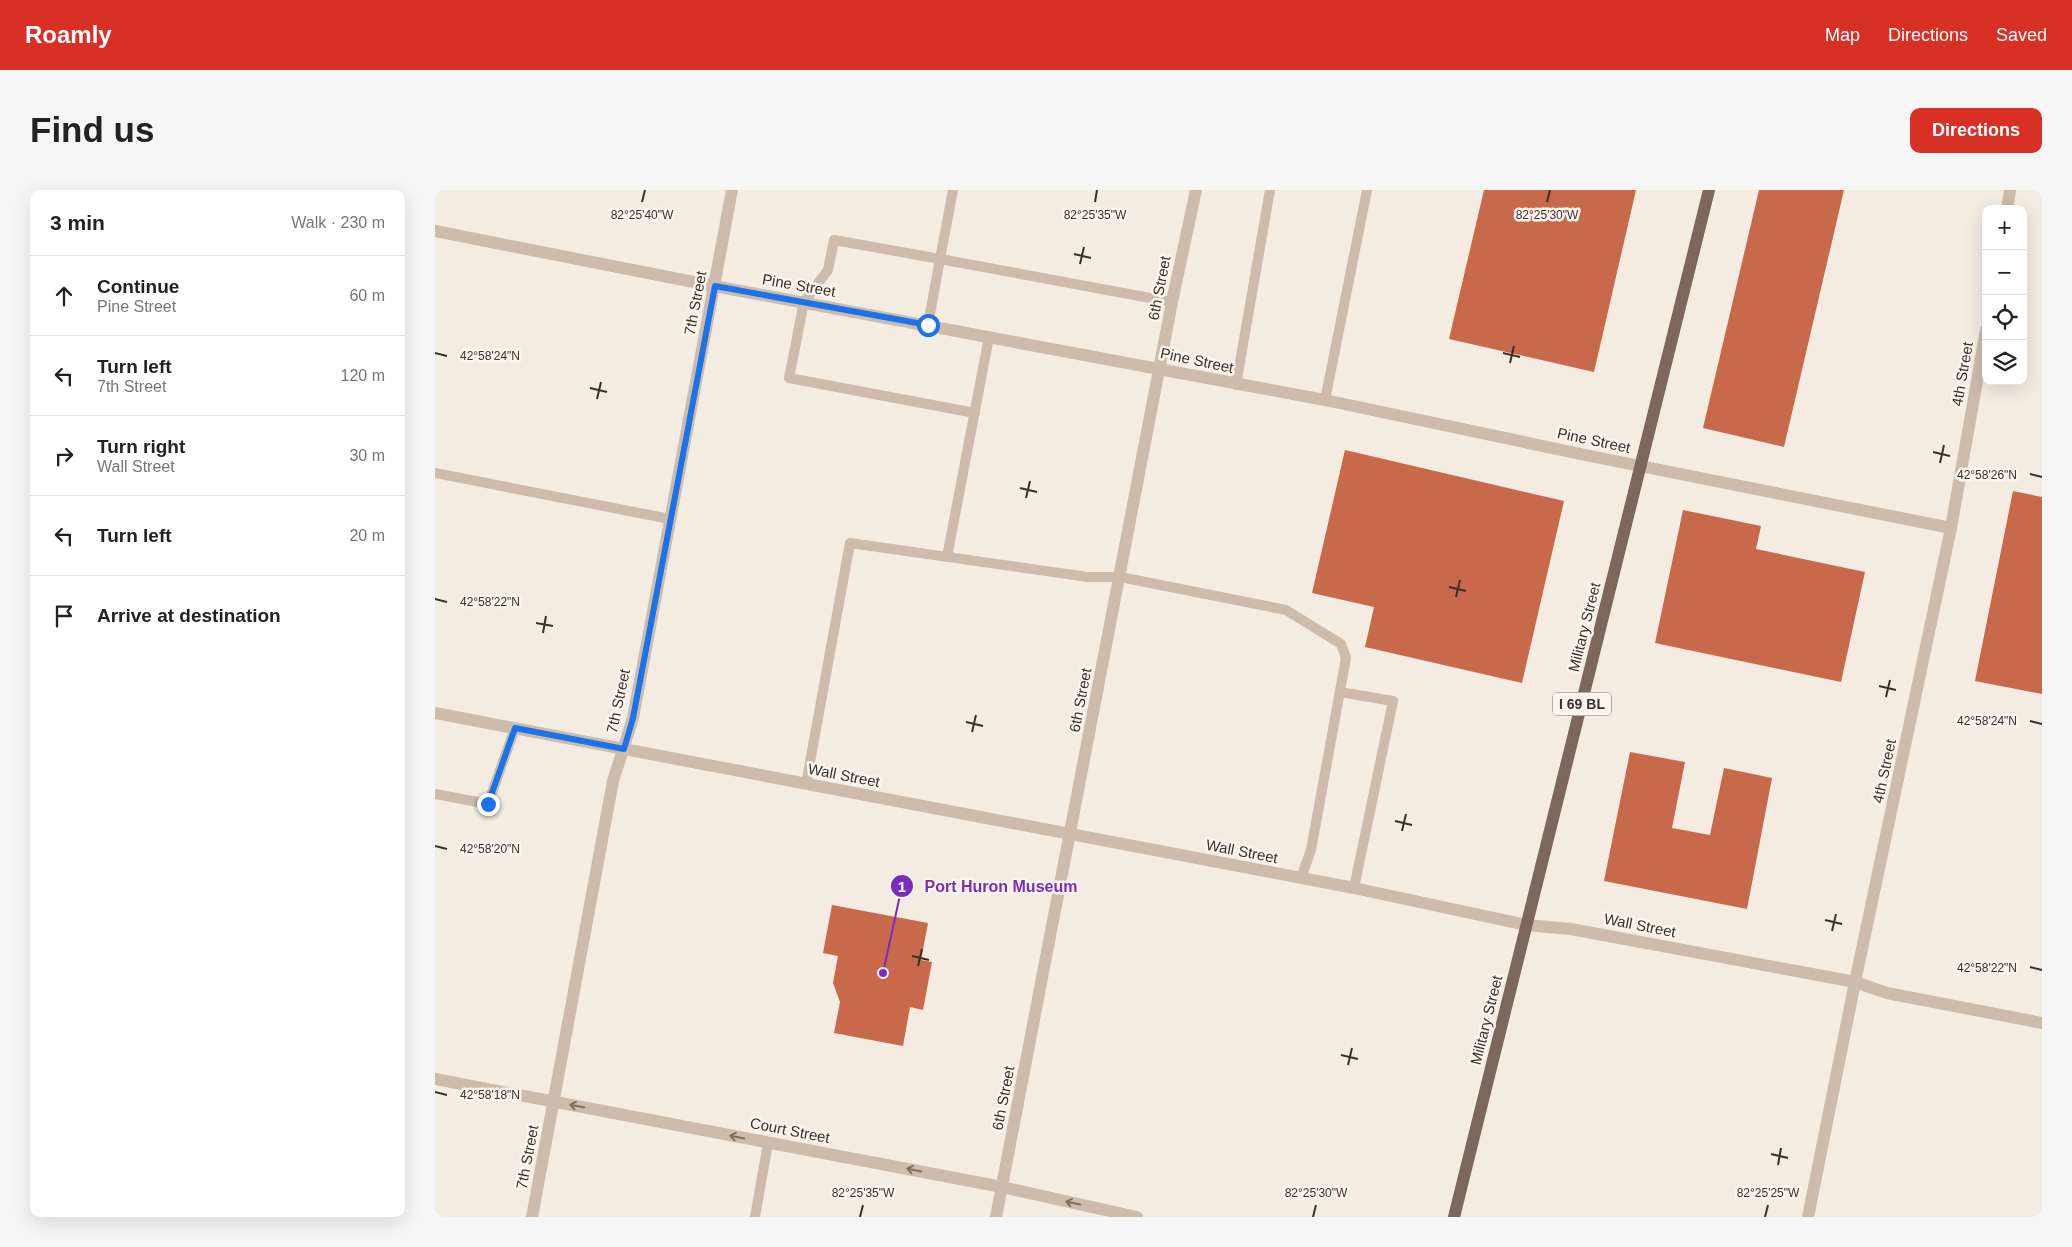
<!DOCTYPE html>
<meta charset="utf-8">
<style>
:root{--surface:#fff;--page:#f6f6f6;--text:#222;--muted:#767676;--line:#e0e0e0;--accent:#d93025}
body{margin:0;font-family:Helvetica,sans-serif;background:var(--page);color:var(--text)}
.controls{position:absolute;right:15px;top:15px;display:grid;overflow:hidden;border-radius:10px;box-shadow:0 5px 20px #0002}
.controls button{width:45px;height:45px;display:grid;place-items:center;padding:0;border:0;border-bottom:1px solid var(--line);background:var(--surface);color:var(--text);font:25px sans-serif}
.stop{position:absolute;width:15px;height:15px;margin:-11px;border:4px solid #1a73e8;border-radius:50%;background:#fff}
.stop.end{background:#1a73e8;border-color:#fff;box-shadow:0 1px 5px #0008}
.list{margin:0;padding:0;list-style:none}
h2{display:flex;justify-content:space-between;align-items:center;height:65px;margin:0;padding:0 20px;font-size:21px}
h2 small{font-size:16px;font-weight:400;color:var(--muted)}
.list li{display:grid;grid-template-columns:32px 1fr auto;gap:15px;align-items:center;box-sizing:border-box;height:80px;padding:0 20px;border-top:1px solid var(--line)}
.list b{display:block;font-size:19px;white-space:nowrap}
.list p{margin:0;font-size:16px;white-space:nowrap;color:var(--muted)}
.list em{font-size:16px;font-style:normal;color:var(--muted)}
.icon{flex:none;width:28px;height:28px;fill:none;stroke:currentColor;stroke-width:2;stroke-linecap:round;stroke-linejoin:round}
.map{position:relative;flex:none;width:1607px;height:1027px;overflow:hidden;border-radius:10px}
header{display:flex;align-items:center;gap:30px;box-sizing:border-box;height:70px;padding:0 25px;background:var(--accent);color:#fff}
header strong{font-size:24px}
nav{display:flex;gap:28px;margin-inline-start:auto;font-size:18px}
.intro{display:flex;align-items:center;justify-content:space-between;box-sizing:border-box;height:120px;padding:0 30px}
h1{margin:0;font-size:35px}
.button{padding:12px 22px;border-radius:10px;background:var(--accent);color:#fff;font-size:18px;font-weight:700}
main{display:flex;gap:30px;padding:0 30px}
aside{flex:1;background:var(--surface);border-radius:10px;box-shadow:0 5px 20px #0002}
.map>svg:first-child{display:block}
</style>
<header>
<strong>Roamly</strong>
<nav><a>Map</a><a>Directions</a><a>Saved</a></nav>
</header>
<div class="intro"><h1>Find us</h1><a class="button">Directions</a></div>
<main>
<aside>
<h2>3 min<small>Walk · 230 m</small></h2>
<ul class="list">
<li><svg class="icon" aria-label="ahead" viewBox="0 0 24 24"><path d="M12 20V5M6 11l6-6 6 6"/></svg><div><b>Continue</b><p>Pine Street</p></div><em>60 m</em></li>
<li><svg class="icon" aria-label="left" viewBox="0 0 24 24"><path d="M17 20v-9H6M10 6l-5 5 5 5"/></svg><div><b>Turn left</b><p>7th Street</p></div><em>120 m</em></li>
<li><svg class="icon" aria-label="right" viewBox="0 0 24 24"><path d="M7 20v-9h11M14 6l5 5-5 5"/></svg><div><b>Turn right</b><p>Wall Street</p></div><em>30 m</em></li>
<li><svg class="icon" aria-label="left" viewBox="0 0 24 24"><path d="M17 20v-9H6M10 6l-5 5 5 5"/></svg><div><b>Turn left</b></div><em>20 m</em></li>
<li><svg class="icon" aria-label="arrive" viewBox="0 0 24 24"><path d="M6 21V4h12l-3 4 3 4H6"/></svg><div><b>Arrive at destination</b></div></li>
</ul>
</aside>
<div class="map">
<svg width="1607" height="1027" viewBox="0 0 1607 1027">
<rect width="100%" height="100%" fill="#f4ebe1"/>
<g fill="#c8694b">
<path d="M1049,0h152l-42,182 -145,-33z"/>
<path d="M1324,0h85l-60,257 -81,-19z"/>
<path d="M910,260l219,51 -42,182 -157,-36 9,-40 -62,-14z"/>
<path d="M1578,301l29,6v197l-67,-13z"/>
<path d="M1248,320l78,16 -5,23 109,23 -24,110 -186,-39z"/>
<path d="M1195,562l55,10 -13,66 38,7 14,-67 48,10 -25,131 -143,-28z"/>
<path d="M397,715l96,18 -7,37 11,2 -9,48 -13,-3 -7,39 -69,-13 6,-31 -7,-19 5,-27 -15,-3z"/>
</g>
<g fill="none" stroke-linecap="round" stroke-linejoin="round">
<g stroke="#cdbbac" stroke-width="10">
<path d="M518,0l-13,69 232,43"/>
<path d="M493,135l12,-66 -106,-19 -6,30 -24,32 -15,76 186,35"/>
<path d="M801,195l34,-195"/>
<path d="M890,210l42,-210"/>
<path d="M0,283l235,46"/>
<path d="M512,367l42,-220"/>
<path d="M905,502l53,9 -39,187"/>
<path d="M371,594l44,-241 238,34h32l166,33 55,34 5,14 -35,192 -10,28"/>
<path d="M0,604l53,10 27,-76"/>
<path d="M320,1027l13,-74"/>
</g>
<g stroke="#cdbbac" stroke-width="12">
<path d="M1572,19l3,-19"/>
<path d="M0,41l279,55 611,114 265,56 361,72"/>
<path d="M0,523l919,175 172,37 45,4 284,53 32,11 155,30"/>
<path d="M0,889l567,108 135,30"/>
<path d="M97,1027l81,-436 20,-63 99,-528"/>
<path d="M561,1027l176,-915 24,-112"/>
<path d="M1373,1027l47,-235 96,-454 35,-198"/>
</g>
<path stroke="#7d675c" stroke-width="12" d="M1019,1027l255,-1027"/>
</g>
<defs><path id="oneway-shaft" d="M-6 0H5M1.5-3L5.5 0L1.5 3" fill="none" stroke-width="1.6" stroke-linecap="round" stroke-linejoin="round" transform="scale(1.25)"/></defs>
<g stroke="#7d6f65">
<use href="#oneway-shaft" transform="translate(142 916) rotate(-169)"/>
<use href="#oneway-shaft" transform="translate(302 947) rotate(-169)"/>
<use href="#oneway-shaft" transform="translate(479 980) rotate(-169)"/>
<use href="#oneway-shaft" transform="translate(638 1013) rotate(-168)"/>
</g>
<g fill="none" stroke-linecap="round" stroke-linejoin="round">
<path stroke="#1a73e8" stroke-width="6" d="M53,614l27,-76 109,21 9,-31 82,-432 213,39"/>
</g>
<path fill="none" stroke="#3b302b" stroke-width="2" d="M207,12l3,-12M660,12l2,-12M1112,12l3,-12M639,64l17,4M645,74l4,-17M0,163l12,3M1068,163l17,4M1075,173l4,-17M155,198l17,4M162,209l4,-17M1498,262l17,4M1505,273l4,-18M1595,284l12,3M585,298l17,4M591,308l4,-17M1014,397l17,4M1021,407l4,-17M0,409l12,3M101,433l17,3M108,443l3,-17M1444,496l17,4M1451,507l4,-17M1595,531l12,3M531,532l17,4M537,542l4,-17M960,631l17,4M967,641l4,-17M0,656l12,3M1390,730l17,4M1397,741l4,-17M477,766l17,4M483,776l4,-17M1595,777l12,3M906,865l17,4M913,875l4,-17M0,902l12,3M1336,964l17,4M1343,975l3,-17M425,1027l3,-12M878,1027l3,-12M1330,1027l3,-12"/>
<g text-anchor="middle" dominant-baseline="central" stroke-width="5" stroke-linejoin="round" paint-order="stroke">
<rect fill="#fbf5ee" stroke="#756b66" stroke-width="1" x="1118" y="502.5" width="58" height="23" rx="4"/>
<g font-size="14" font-weight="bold" fill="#3b302b">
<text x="1147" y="514">I 69 BL</text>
</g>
<g font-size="15" fill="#3b302b" stroke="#fbf5ee">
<text transform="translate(364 95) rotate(10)">Pine Street</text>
<text transform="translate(724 98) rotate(-79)">6th Street</text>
<text transform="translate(260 113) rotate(-79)">7th Street</text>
<text transform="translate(762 170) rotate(12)">Pine Street</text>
<text transform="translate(1527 184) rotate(-80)">4th Street</text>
<text transform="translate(1159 250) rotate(12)">Pine Street</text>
<text transform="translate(1149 437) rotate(-76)">Military Street</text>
<text transform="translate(645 510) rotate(-79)">6th Street</text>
<text transform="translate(183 511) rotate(-78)">7th Street</text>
<text transform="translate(1449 581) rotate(-78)">4th Street</text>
<text transform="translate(409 585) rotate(11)">Wall Street</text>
<text transform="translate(807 661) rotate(11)">Wall Street</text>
<text transform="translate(1205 735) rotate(11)">Wall Street</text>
<text transform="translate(1051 830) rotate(-76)">Military Street</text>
<text transform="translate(568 908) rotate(-79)">6th Street</text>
<text transform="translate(355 940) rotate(11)">Court Street</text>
<text transform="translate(92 967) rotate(-79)">7th Street</text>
</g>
</g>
<g font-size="12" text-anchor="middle" fill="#3b302b" stroke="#fbf5ee" stroke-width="5" stroke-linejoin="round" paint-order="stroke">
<text x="207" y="29">82°25'40"W</text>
<text x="660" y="29">82°25'35"W</text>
<text x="1112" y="29">82°25'30"W</text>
<text x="55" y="170">42°58'24"N</text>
<text x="1552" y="289">42°58'26"N</text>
<text x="55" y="416">42°58'22"N</text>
<text x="1552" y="535">42°58'24"N</text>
<text x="55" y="663">42°58'20"N</text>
<text x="1552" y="782">42°58'22"N</text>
<text x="55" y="909">42°58'18"N</text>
<text x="428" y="1007">82°25'35"W</text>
<text x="881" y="1007">82°25'30"W</text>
<text x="1333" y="1007">82°25'25"W</text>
</g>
<path fill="none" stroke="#7b2cbf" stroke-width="2" d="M448 783L467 696"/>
<g fill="#7b2cbf" stroke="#fbf5ee" stroke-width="2">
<circle cx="448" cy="783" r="5"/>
<circle cx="467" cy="696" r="12"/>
</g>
<g font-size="15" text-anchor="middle" font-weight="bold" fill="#fff">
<text x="467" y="702">1</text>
</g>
<g font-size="16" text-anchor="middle" font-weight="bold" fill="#7b2cbf" stroke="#fbf5ee" stroke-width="5" stroke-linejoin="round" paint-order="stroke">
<text x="566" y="702">Port Huron Museum</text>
</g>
</svg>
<div class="controls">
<button>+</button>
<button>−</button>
<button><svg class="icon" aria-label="locate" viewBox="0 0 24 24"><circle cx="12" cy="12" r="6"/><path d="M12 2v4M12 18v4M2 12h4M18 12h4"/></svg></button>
<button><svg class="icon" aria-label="layers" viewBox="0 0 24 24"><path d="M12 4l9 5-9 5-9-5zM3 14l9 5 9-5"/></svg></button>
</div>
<div class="stop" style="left:493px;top:135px"></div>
<div class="stop end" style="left:53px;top:614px"></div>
</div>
</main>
